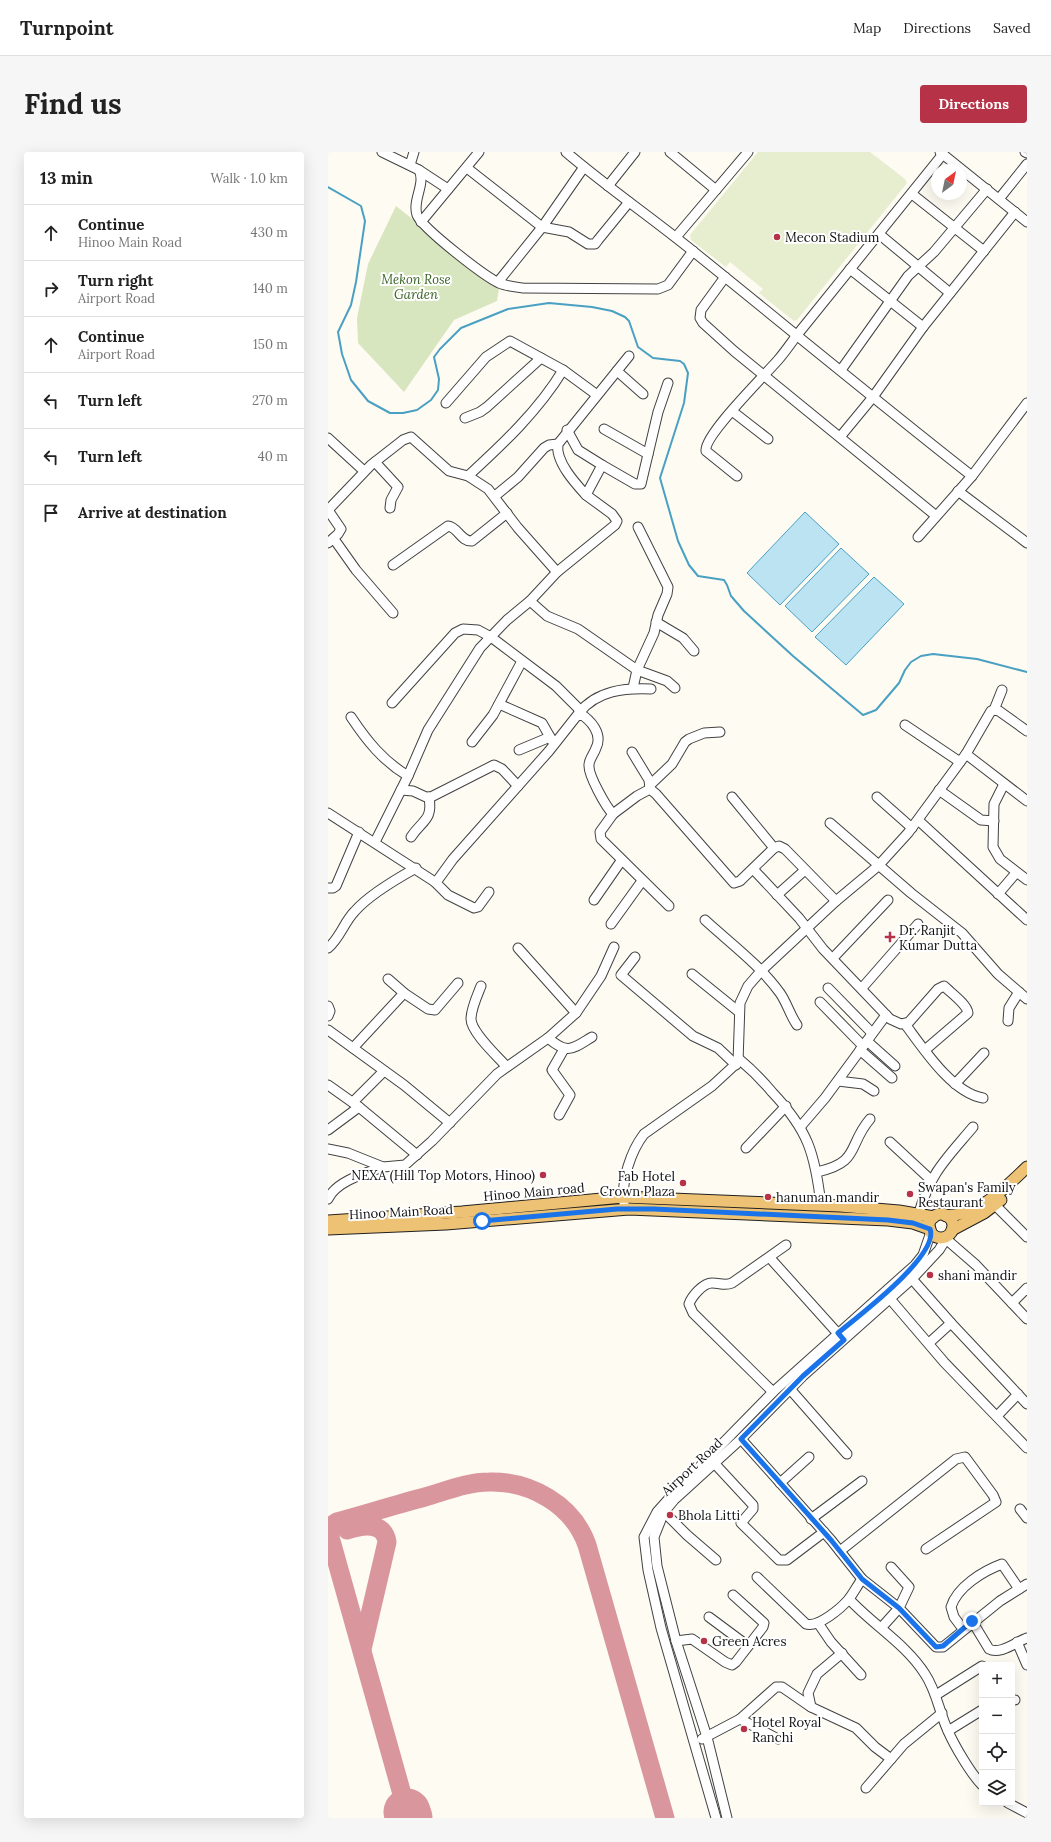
<!DOCTYPE html>
<meta charset="utf-8">
<style>
:root{--surface:#fff;--page:#f6f6f6;--text:#222;--muted:#767676;--line:#e0e0e0;--accent:#b53247}
body{margin:0;font-family:Lora,serif;background:var(--page);color:var(--text)}
.controls{position:absolute;right:12px;bottom:12px;display:grid;overflow:hidden;border-radius:4px;box-shadow:0 4px 16px #0002}
.controls button{width:36px;height:36px;display:grid;place-items:center;padding:0;border:0;border-bottom:1px solid var(--line);background:var(--surface);color:var(--text);font:20px sans-serif}
.compass{position:absolute;left:603px;top:12px;width:36px;height:36px;border-radius:50%;background:var(--surface);box-shadow:0 4px 16px #0002;rotate:33deg}
.stop{position:absolute;width:12px;height:12px;margin:-9px;border:3px solid #1a73e8;border-radius:50%;background:#fff}
.stop.end{background:#1a73e8;border-color:#fff;box-shadow:0 1px 4px #0008}
.list{margin:0;padding:0;list-style:none}
h2{display:flex;justify-content:space-between;align-items:center;height:52px;margin:0;padding:0 16px;font-size:17px}
h2 small{font-size:13px;font-weight:400;color:var(--muted)}
.list li{display:grid;grid-template-columns:26px 1fr auto;gap:12px;align-items:center;box-sizing:border-box;height:56px;padding:0 16px;border-top:1px solid var(--line)}
.list b{display:block;font-size:15px;white-space:nowrap}
.list p{margin:0;font-size:13px;white-space:nowrap;color:var(--muted)}
.list em{font-size:13px;font-style:normal;color:var(--muted)}
.icon{flex:none;width:22px;height:22px;fill:none;stroke:currentColor;stroke-width:2;stroke-linecap:round;stroke-linejoin:round}
.map{position:relative;flex:none;width:699px;height:1666px;overflow:hidden;border-radius:4px}
header{display:flex;align-items:center;gap:24px;box-sizing:border-box;height:56px;padding:0 20px;background:var(--surface);border-bottom:1px solid var(--line)}
header strong{font-size:19px}
nav{display:flex;gap:22px;margin-inline-start:auto;font-size:14px}
.intro{display:flex;align-items:center;justify-content:space-between;box-sizing:border-box;height:96px;padding:0 24px}
h1{margin:0;font-size:28px}
.button{padding:10px 18px;border-radius:4px;background:var(--accent);color:#fff;font-size:14px;font-weight:700}
main{display:flex;gap:24px;padding:0 24px}
aside{flex:1;background:var(--surface);border-radius:4px;box-shadow:0 4px 16px #0002}
.map>svg:first-child{display:block}
</style>
<header>
<strong>Turnpoint</strong>
<nav><a>Map</a><a>Directions</a><a>Saved</a></nav>
</header>
<div class="intro"><h1>Find us</h1><a class="button">Directions</a></div>
<main>
<aside>
<h2>13 min<small>Walk · 1.0 km</small></h2>
<ul class="list">
<li><svg class="icon" aria-label="ahead" viewBox="0 0 24 24"><path d="M12 20V5M6 11l6-6 6 6"/></svg><div><b>Continue</b><p>Hinoo Main Road</p></div><em>430 m</em></li>
<li><svg class="icon" aria-label="right" viewBox="0 0 24 24"><path d="M7 20v-9h11M14 6l5 5-5 5"/></svg><div><b>Turn right</b><p>Airport Road</p></div><em>140 m</em></li>
<li><svg class="icon" aria-label="ahead" viewBox="0 0 24 24"><path d="M12 20V5M6 11l6-6 6 6"/></svg><div><b>Continue</b><p>Airport Road</p></div><em>150 m</em></li>
<li><svg class="icon" aria-label="left" viewBox="0 0 24 24"><path d="M17 20v-9H6M10 6l-5 5 5 5"/></svg><div><b>Turn left</b></div><em>270 m</em></li>
<li><svg class="icon" aria-label="left" viewBox="0 0 24 24"><path d="M17 20v-9H6M10 6l-5 5 5 5"/></svg><div><b>Turn left</b></div><em>40 m</em></li>
<li><svg class="icon" aria-label="arrive" viewBox="0 0 24 24"><path d="M6 21V4h12l-3 4 3 4H6"/></svg><div><b>Arrive at destination</b></div></li>
</ul>
</aside>
<div class="map">
<svg width="699" height="1666" viewBox="0 0 699 1666">
<rect width="100%" height="100%" fill="#fefbf3"/>
<path fill="#d8e6bf" d="M68,54l103,82 -2,13 -43,19 -50,72 -46,-49 -1,-25 11,-54z"/>
<path fill="#e7eed0" d="M430,0h112l35,27 2,4 -110,137 -3,1 -35,-28 4,-4 -33,-27 -4,5 -35,-27 -1,-5z"/>
<g fill="#bce3f1" stroke="#49a0c2">
<path d="M477,360l34,32 -59,61 -33,-32z"/>
<path d="M513,396l28,26 -57,58 -27,-26z"/>
<path d="M546,425l30,27 -58,61 -31,-28z"/>
</g>
<g fill="none" stroke-linecap="round" stroke-linejoin="round">
<path stroke="#49a0c2" stroke-width="2" d="M0,35l33,19 4,15 -9,61 -5,23 -13,27 4,22 9,26 17,21 22,12h13l14,-3 14,-10 7,-10 1,-11 -5,-22 6,-8 21,-21 47,-19 41,-6 43,4 20,4 13,6 4,4 9,26 15,11 27,3 4,3 4,9 -4,30 -24,75 18,63 11,24 9,11 26,4 3,5 4,11 13,15 49,45 70,59 13,-5 23,-27 6,-13 6,-8 10,-6 12,-2 44,5 50,13"/>
<g stroke="#da969d" stroke-width="19">
<path d="M0,1376l9,-6c29,-8 58,-17 88,-25 21,-6 42,-15 64,-15 42,-1 84,23 98,63l78,273"/>
<path d="M0,1378l79,282"/>
<path d="M19,1378c15,-5 37,-9 40,12l-25,107"/>
</g>
<path stroke="#da969d" stroke-width="47" d="M79,1660l2,6"/>
<defs>
<g id="minor">
<path d="M54,0l37,18c7,14 -7,30 -2,45 5,13 67,61 82,68 7,3 16,4 24,5l135,1 10,-4 25,-34"/>
<path d="M238,0c41,35 86,66 128,100 93,75 185,151 278,224"/>
<path d="M342,0l46,38"/>
<path d="M612,0l87,70"/>
<path d="M697,0l2,1"/>
<path d="M82,13l4,-13"/>
<path d="M139,16l75,59 27,5 19,12h7l3,-4 31,-38"/>
<path d="M91,18l29,19"/>
<path d="M280,34l27,-34"/>
<path d="M584,42l72,57"/>
<path d="M671,47l28,-35"/>
<path d="M93,70l58,-70"/>
<path d="M551,82l71,59"/>
<path d="M348,85l72,-85"/>
<path d="M522,117l73,58"/>
<path d="M397,125l-24,33 -1,8 3,5 31,28 201,164"/>
<path d="M170,130l45,-56 41,-59"/>
<path d="M513,218l67,-94 26,-24 53,-63"/>
<path d="M289,219l26,23"/>
<path d="M118,251l40,-46 24,-16 53,29 34,25"/>
<path d="M404,259l36,28"/>
<path d="M137,266l15,-6 7,-5 54,-49"/>
<path d="M276,277l44,25"/>
<path d="M239,278l11,20 24,15"/>
<path d="M512,285l33,-40 50,-70 92,-115"/>
<path d="M0,286l36,33"/>
<path d="M47,310l23,25 -7,13 -1,8"/>
<path d="M140,324c34,-31 71,-66 95,-106"/>
<path d="M409,324l-31,-25c-3,-15 60,-77 72,-91 7,-8 13,-17 19,-25l146,-181"/>
<path d="M630,339l69,52"/>
<path d="M258,343c-11,-12 -31,-34 -28,-51l71,-88"/>
<path d="M167,344l23,-19 26,-29 5,-3 9,-1"/>
<path d="M0,358l43,-45 32,-25 8,-3 38,34 19,5 20,13 30,39 39,44"/>
<path d="M590,385l54,-61 55,-73"/>
<path d="M6,387l22,31 37,43"/>
<path d="M0,391l10,-9 3,-5 -13,-19"/>
<path d="M65,413l55,-39c10,1 13,16 24,15l35,-28"/>
<path d="M202,449l17,15 31,13 59,41 30,11 8,7"/>
<path d="M328,470l27,16 11,13"/>
<path d="M305,536l4,-18 17,-37 4,-18 9,-21 1,-7 -30,-60"/>
<path d="M64,551l63,-70 8,-4 15,1 13,7 65,49 24,24"/>
<path d="M171,552l43,19 12,21"/>
<path d="M666,558l8,-20"/>
<path d="M251,561c18,-23 46,-25 72,-24"/>
<path d="M23,565c16,24 32,44 57,59"/>
<path d="M577,573l55,37"/>
<path d="M144,590l21,-27 29,-54"/>
<path d="M191,598l31,-13"/>
<path d="M304,600l17,28 1,9"/>
<path d="M638,602l61,47"/>
<path d="M676,632l-10,20 -1,43 7,12 27,21"/>
<path d="M322,633l22,-21 13,-22 4,-3 15,-6 16,-1"/>
<path d="M73,638l12,1 13,6h5l63,-32 8,4 16,17"/>
<path d="M611,638l42,30 13,1"/>
<path d="M404,645l42,51"/>
<path d="M549,645l35,31"/>
<path d="M0,661l107,69 2,-1 16,-22 96,-108 30,-38c12,7 24,21 17,35 -2,6 -7,11 -7,17 -1,10 17,42 24,49l24,-18 13,-7 6,5 78,89 6,-2 34,-33 5,-2 6,3 51,52"/>
<path d="M285,662l-13,18 1,7 68,67"/>
<path d="M590,668l109,100"/>
<path d="M502,671l81,70 51,40 36,41 29,25"/>
<path d="M83,685c11,-17 22,-16 18,-40"/>
<path d="M47,690l33,-66 20,-46 52,-82 27,-28 23,-19 27,-29 58,-47 2,-4 -5,-7 -26,-19 16,-30 33,19h6l17,-72 10,-29"/>
<path d="M425,717l46,49 24,31 67,70 11,5 8,-2 29,-33 6,-3c7,7 23,18 24,27l-43,37"/>
<path d="M107,730l13,13 26,13 4,-1 11,-15"/>
<path d="M0,736h5l3,-2 23,-54"/>
<path d="M670,742l18,-21"/>
<path d="M449,743l28,-25"/>
<path d="M266,748l27,-39"/>
<path d="M377,768c25,23 55,45 75,73 7,10 10,22 17,32"/>
<path d="M283,772l31,-43"/>
<path d="M0,796c12,-10 16,-26 27,-37 14,-16 43,-33 61,-43"/>
<path d="M190,796l58,65"/>
<path d="M307,805l-14,18 72,61 25,12 18,17"/>
<path d="M505,806l55,-58"/>
<path d="M364,822l47,38"/>
<path d="M153,834c-4,10 -10,23 -10,33 0,13 26,37 35,47"/>
<path d="M500,836l44,45"/>
<path d="M534,836l56,-64"/>
<path d="M76,841l24,16 7,1 23,-27"/>
<path d="M492,850l43,44"/>
<path d="M0,854l2,5 -2,5"/>
<path d="M680,869l1,-13 10,-16"/>
<path d="M577,872c18,24 47,69 78,74"/>
<path d="M0,878l76,55 46,38"/>
<path d="M220,886c20,17 24,11 44,-1"/>
<path d="M539,889l28,25"/>
<path d="M25,896l51,-55 -16,-14"/>
<path d="M532,898l32,28"/>
<path d="M411,907c12,10 23,21 33,33 36,38 43,61 49,113"/>
<path d="M510,929l25,3 11,7"/>
<path d="M627,932l29,-31"/>
<path d="M0,933l31,22 58,48"/>
<path d="M25,950l31,-31"/>
<path d="M231,963l11,-20 -18,-25 12,-21"/>
<path d="M473,974l24,-28 61,-83"/>
<path d="M0,978l31,-23"/>
<path d="M562,990l41,38"/>
<path d="M418,996l40,-42"/>
<path d="M0,997l20,4 35,14 22,-2 27,-24 65,-67 51,-36 28,-25 25,-37 13,-29"/>
<path d="M489,1020c44,-10 30,-26 53,-53"/>
<path d="M0,1047c8,-18 38,-26 55,-32"/>
<path d="M296,1051c-3,-23 7,-52 20,-69l68,-48 26,-24 2,-59 8,-17 13,-15 75,-70 42,-35 30,-33 58,-79 25,-43 3,-1 5,1 28,20"/>
<path d="M667,1053l32,32"/>
<path d="M591,1061c11,-40 28,-55 54,-86"/>
<path d="M618,1087l30,26 51,54"/>
<path d="M442,1106l71,79"/>
<path d="M584,1127l39,44 76,81"/>
<path d="M563,1148l53,62 83,86"/>
<path d="M684,1151l15,-15"/>
<path d="M601,1191l22,-20"/>
<path d="M462,1237l57,65"/>
<path d="M445,1240l-80,-79 -4,-9c3,-8 14,-21 23,-21 8,0 13,3 20,0l54,-38"/>
<path d="M669,1264l21,-22"/>
<path d="M413,1287l90,101 31,39 37,29 -17,19"/>
<path d="M387,1312l38,41v4l-12,14 38,37h8l37,-28"/>
<path d="M452,1331l29,-26"/>
<path d="M692,1357l7,9"/>
<path d="M336,1360l23,23 29,25"/>
<path d="M483,1367l51,-38"/>
<path d="M512,1399l116,-92 9,-2 28,38 3,7 -70,47"/>
<path d="M563,1415l18,20 -10,21 37,39h7l57,-46 27,-17"/>
<path d="M429,1425l49,47c12,4 35,-16 42,-24 5,-6 9,-14 14,-21"/>
<path d="M521,1447c24,26 57,45 76,75 12,18 14,38 23,57 6,14 23,43 34,54"/>
<path d="M381,1465l39,29"/>
<path d="M644,1469l17,28c11,6 27,-7 38,-11"/>
<path d="M490,1471l13,19 30,33"/>
<path d="M635,1477l-9,-12 -3,-10c6,-20 32,-36 51,-43l17,25"/>
<path d="M348,1489l16,-2 33,23 7,3 4,-3 27,-35 1,-4 -31,-28"/>
<path d="M689,1490l10,23"/>
<path d="M608,1543l46,-29"/>
<path d="M684,1548h3"/>
<path d="M483,1555l-3,-14 9,-19 25,-21"/>
<path d="M412,1567l36,-32h6l29,20 45,21 19,19 16,12"/>
<path d="M620,1579l34,-21"/>
<path d="M374,1587l38,-20 38,20"/>
<path d="M538,1636l38,-44 38,-31"/>
<path d="M680,1651l19,10"/>
<path d="M388,1666l-55,-190 -13,-58 -4,-33 13,-25 17,-19 99,-101 142,-127 8,-10 8,-23"/>
<path d="M399,1666l-20,-81 -31,-96 -19,-75 -3,-29 10,-25 10,-12 67,-61 62,-63 109,-97 27,-29 9,-14"/>
</g>
<g id="major">
<circle cx="613" cy="1074" r="12"/>
<path d="M618,1064c33,-1 58,-27 81,-49"/>
<path d="M0,1069l134,-9 161,-15 217,9 59,5 35,6"/>
<path d="M0,1077l118,-5 183,-15 259,11 25,3 17,6"/>
<path d="M624,1078l32,-17 17,-13"/>
</g>
</defs>
<use href="#minor" stroke="#424242" stroke-width="11"/>
<use href="#major" stroke="#202020" stroke-width="13"/>
<use href="#minor" stroke="#fff" stroke-width="9"/>
<use href="#major" stroke="#edc274" stroke-width="11"/>
</g>
<g fill="none" stroke-linecap="round" stroke-linejoin="round">
<path stroke="#1a73e8" stroke-width="5" d="M154,1069l135,-12h37l234,11 25,3 17,6c10,26 -73,88 -92,104l6,7 -41,36 -62,63 90,101 31,39 37,29 37,39 7,-1 29,-25"/>
</g>
<g fill="#b53247" stroke="#fff" stroke-width="1.5">
<circle cx="449" cy="85" r="4"/>
<path d="M560 779h4v4h4v4h-4v4h-4v-4h-4v-4h4z"/>
<circle cx="215" cy="1023" r="4"/>
<circle cx="355" cy="1031" r="4"/>
<circle cx="582" cy="1042" r="4"/>
<circle cx="440" cy="1045" r="4"/>
<circle cx="602" cy="1123" r="4"/>
<circle cx="342" cy="1363" r="4"/>
<circle cx="376" cy="1489" r="4"/>
<circle cx="416" cy="1577" r="4"/>
</g>
<g text-anchor="middle" dominant-baseline="central" stroke-width="4" stroke-linejoin="round" paint-order="stroke">
<g font-size="13" fill="#0f0f0f" stroke="#fff" text-anchor="start">
<text x="457" y="85">Mecon Stadium</text>
<text x="571" y="778">Dr. Ranjit<tspan x="571" dy="15">Kumar Dutta</tspan></text>
<text x="207" y="1023" text-anchor="end">NEXA (Hill Top Motors, Hinoo)</text>
<text x="347" y="1024" text-anchor="end">Fab Hotel<tspan x="347" dy="15">Crown Plaza</tspan></text>
<text x="590" y="1035">Swapan's Family<tspan x="590" dy="15">Restaurant</tspan></text>
<text x="448" y="1045">hanuman mandir</text>
<text x="610" y="1123">shani mandir</text>
<text x="350" y="1363">Bhola Litti</text>
<text x="384" y="1489">Green Acres</text>
<text x="424" y="1570">Hotel Royal<tspan x="424" dy="15">Ranchi</tspan></text>
</g>
<g font-size="13" font-style="italic" fill="#386324" stroke="#fff">
<text x="88" y="127">Mekon Rose<tspan x="88" dy="15">Garden</tspan></text>
</g>
<g font-size="13" fill="#0f0f0f" stroke="#fff">
<text transform="translate(206 1040) rotate(-5)">Hinoo Main road</text>
<text transform="translate(73 1060) rotate(-3)">Hinoo Main Road</text>
<text transform="translate(364 1315) rotate(-43)">Airport Road</text>
</g>
</g>
</svg>
<div class="controls">
<button>+</button>
<button>−</button>
<button><svg class="icon" aria-label="locate" viewBox="0 0 24 24"><circle cx="12" cy="12" r="6"/><path d="M12 2v4M12 18v4M2 12h4M18 12h4"/></svg></button>
<button><svg class="icon" aria-label="layers" viewBox="0 0 24 24"><path d="M12 4l9 5-9 5-9-5zM3 14l9 5 9-5"/></svg></button>
</div>
<svg class="compass" viewBox="-18 -18 36 36"><path d="M0-13l5 13h-10z" fill="#e53935"/><path d="M0 13l5-13h-10z" fill="#767676"/></svg>
<div class="stop" style="left:154px;top:1069px"></div>
<div class="stop end" style="left:644px;top:1469px"></div>
</div>
</main>
